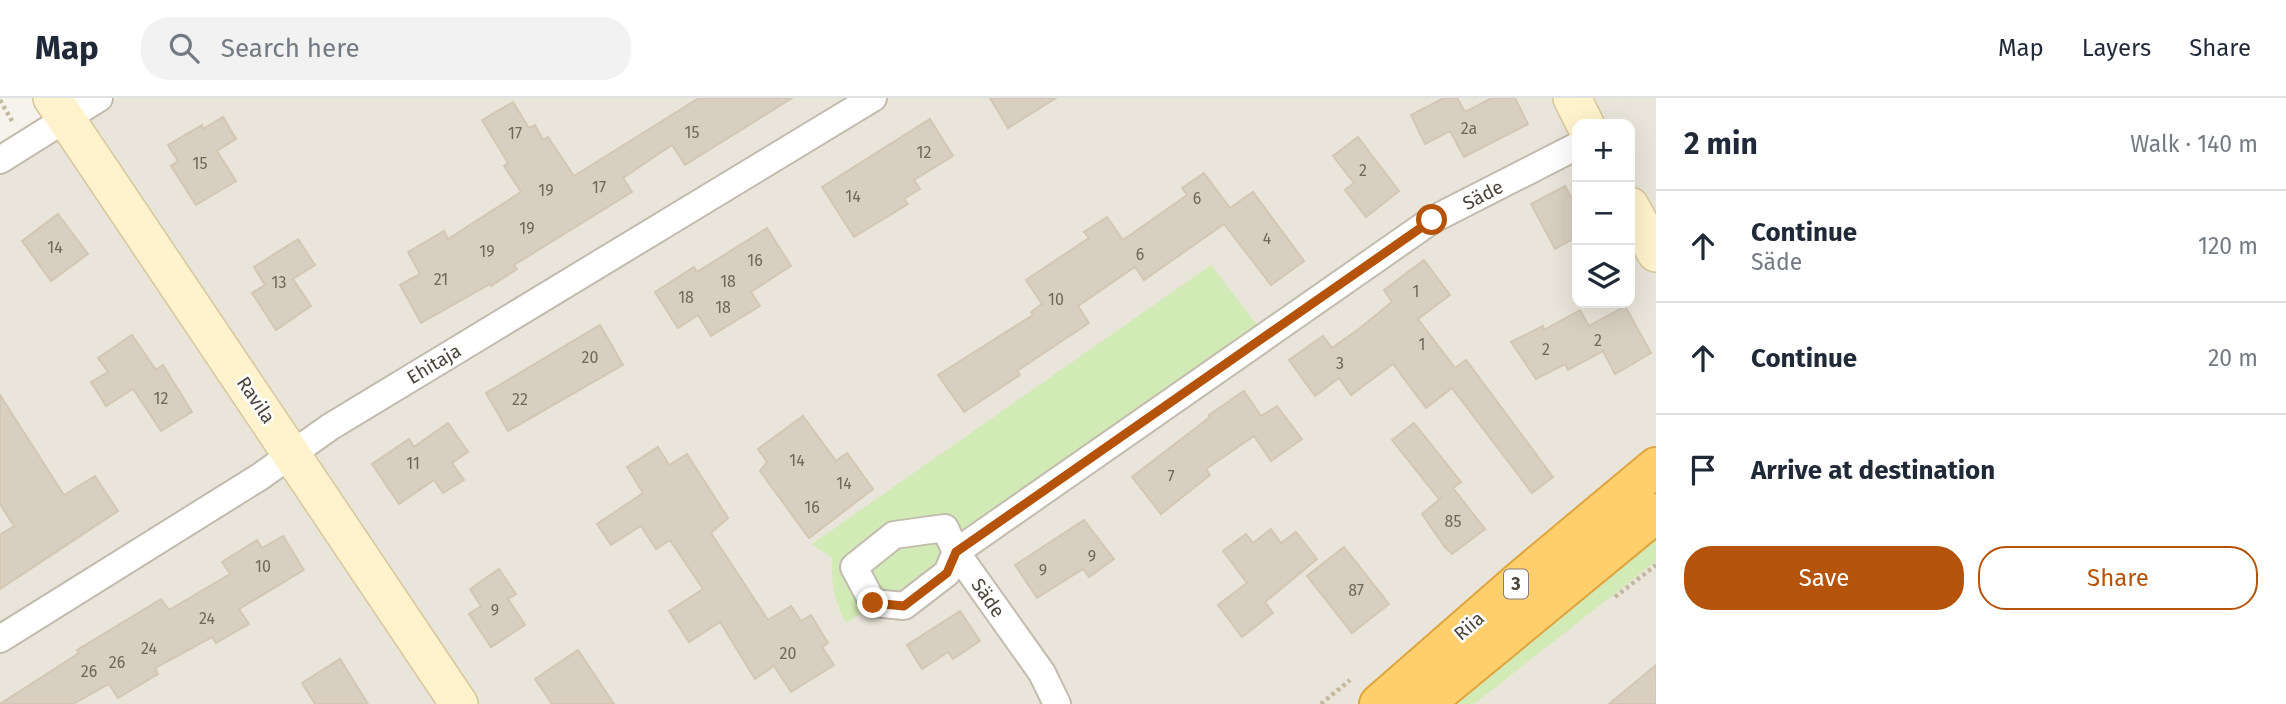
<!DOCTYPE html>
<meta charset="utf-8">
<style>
:root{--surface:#fff;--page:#f2f2f3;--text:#1f2937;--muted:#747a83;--line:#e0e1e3;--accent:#b45309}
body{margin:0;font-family:"Fira Sans",sans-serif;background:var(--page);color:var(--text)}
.controls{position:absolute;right:21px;top:21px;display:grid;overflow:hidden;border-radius:14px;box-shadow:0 7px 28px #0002}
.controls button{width:63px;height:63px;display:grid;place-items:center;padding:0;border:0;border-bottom:2px solid var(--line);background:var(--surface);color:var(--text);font:35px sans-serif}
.stop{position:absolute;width:21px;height:21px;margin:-16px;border:5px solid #b45309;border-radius:50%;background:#fff}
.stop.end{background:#b45309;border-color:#fff;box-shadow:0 2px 7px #0008}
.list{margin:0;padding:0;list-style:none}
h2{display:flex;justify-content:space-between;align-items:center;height:91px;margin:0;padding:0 28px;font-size:30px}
h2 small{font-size:23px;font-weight:400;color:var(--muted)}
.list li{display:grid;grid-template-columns:46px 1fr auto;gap:21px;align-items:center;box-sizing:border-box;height:112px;padding:0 28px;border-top:2px solid var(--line)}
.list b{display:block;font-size:26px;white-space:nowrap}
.list p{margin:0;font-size:23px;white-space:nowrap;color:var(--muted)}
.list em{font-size:23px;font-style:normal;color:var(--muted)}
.actions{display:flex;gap:14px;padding:21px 28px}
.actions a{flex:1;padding:16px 0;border:2px solid var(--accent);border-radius:28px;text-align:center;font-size:24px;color:var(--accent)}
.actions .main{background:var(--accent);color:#fff}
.icon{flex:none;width:38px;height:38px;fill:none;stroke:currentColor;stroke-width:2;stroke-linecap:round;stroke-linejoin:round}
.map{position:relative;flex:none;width:1656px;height:606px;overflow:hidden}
header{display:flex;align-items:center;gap:42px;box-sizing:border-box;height:98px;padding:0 35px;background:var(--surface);border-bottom:2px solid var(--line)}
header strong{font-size:33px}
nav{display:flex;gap:38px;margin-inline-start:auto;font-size:24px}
.search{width:490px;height:63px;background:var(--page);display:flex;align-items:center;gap:18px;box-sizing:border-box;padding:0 24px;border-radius:28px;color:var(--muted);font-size:26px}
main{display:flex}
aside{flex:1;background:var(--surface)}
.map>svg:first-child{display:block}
</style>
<header>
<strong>Map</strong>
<div class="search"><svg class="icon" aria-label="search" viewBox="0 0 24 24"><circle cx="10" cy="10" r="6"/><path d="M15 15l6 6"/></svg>Search here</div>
<nav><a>Map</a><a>Layers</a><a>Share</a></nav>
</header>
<main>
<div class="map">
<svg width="1656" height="606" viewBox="0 0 1656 606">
<rect width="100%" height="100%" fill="#f6f3ec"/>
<path fill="#eae5da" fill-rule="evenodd" d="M117,0h1539v606h-1656v-532zM1577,26h53v179h-53z"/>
<g fill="#d2eab5">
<path d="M1211,167l53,69 -311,223 -107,66c-12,-21 -15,-41 -14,-65l-20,-14z"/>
<path d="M1656,439v24l-182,143h-32z"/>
</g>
<g fill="#d8cfc1" stroke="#d3c7b4" stroke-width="2">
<path d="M699,0h93l-107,67 -13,-20 -49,33 9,14 -118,73 3,4 -26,17 -1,-2 -69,39 -21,-38 20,-11 -12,-22 36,-21 4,8 73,-47 -17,-26 4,-3 -26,-43 31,-18 16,26 6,-3 8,15 5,-3 26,39z"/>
<path d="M990,0h66l-48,30z"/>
<path d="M1444,0h13l8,14 27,-14h23l13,26 -64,33 -14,-26 -25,13 -14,-29z"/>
<path d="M223,19l13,22 -19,12 19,30 -40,24 -25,-39 7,-5 -10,-16 34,-20 1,4z"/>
<path d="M930,21l23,37 -39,24 6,9 -16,10 4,5 -54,33 -32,-50z"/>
<path d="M1358,39l41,54 -33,26 -21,-27 9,-7 -21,-27z"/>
<path d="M1204,75l26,35 23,-16 51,69 -33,24 -47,-61 -80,56 -9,-13 -57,39 11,17 -72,48 3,4 -56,37 -26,-37 95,-60 -2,-3 11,-8 -16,-24 63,-42 -5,-6 23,-15 16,23 64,-45 -5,-7z"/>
<path d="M1565,88l12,22v29l-22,12 -24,-45z"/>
<path d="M58,116l30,40 -37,27 -29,-40z"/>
<path d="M767,130l24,38 -40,26 9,14 -49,30 -13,-21 -20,13 -23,-36 39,-25 3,5z"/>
<path d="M298,141l17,26 -22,14 18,27 -35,24 -24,-37 13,-8 -11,-18z"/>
<path d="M1424,162l26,35 -32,24 37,49 11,-8 87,117 -21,16 -80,-105 -26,20 -33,-44 -42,31 -12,-17 -24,18 -26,-36 34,-24 9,12 28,-20 32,-26 -8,-12z"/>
<path d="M1625,208l26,47 -36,21 -12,-23 -35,19 -3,-6 -29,15 -25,-37 32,-16 1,4 36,-20 9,16z"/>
<path d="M600,227l23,40 -115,66 -22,-38z"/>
<path d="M132,237l24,35 7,-5 29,47 -31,19 -28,-42 -27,17 -15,-24 17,-10 -10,-14z"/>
<path d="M1244,293l17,25 16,-10 25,33 -31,22 -17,-25 -48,33 4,6 -49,39 -29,-37 78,-60 -1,-2z"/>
<path d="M0,297l64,100 31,-19 23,35 -118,78v-54l14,-9 -14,-22z"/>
<path d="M803,318l33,45 11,-8 26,36 -64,49 -49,-67 7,-9 -9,-13z"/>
<path d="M448,325l20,29 -16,11 12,17 -21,13 -9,-13 -35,24 -27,-40 37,-25 5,8z"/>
<path d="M1414,325l47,59 -8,6 32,41 -33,25 -8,-8 -22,-32 20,-17 -3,2 -47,-59z"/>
<path d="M658,349l11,18 18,-11 41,64 -17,15 57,87 23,-14 10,15 10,-6 17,28 -6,4 12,18 -43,27 -17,-26 -19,13 -35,-57 -31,20 -20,-31 34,-22 -33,-49 -14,9 -15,-23 -30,19 -14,-21 46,-31 -16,-26z"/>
<path d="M1084,422l30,39 -25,18 -6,-8 -46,29 -22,-33z"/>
<path d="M1271,431l10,14 15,-11 21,27 -52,43 8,11 -31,24 -24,-32 29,-22 -24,-32 23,-17 7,9z"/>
<path d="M283,438l21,34 -65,39 10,15 -33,19 -4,-6 -57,31 3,6 -40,24 -9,-14 -36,20h-73l79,-51 -2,-3 84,-51 8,11 61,-36 -8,-12 35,-22 5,8z"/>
<path d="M1344,449l45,57 -37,29 -45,-57z"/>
<path d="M499,471l17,25 -8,5 17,26 -34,22 -22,-33 12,-8 -11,-17z"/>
<path d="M960,513l20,30 -27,18 -5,-7 -26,17 -15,-24z"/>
<path d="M578,552l36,54h-62l-17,-25z"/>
<path d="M340,561l28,45h-53l-13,-21z"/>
<path d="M1656,567v39h-47z"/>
</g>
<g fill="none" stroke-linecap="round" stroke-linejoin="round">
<defs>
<g id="street">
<path d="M0,62l99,-62"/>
<path d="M945,430l11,24 -9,21 -43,33 -31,-3 -19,-36 40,-32z"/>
<path d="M0,541l261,-163 69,-49 543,-329"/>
<path d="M1057,606l-15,-31 -86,-121 476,-332 145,-74"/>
</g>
<g id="secondary">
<path d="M52,0l407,606"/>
<path d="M1572,0l13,26"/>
<path d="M1630,108l26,47"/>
</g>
<g id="highway">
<path d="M1379,606l143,-125 134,-112"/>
<path d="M1424,606l232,-191"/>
</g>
</defs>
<use href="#street" stroke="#c2bbae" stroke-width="30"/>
<use href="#secondary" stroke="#d6c79b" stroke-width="40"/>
<use href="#highway" stroke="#e0a43c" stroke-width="42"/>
<g stroke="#c4b79f" stroke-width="4.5" stroke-dasharray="3.5 3.5" stroke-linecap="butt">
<path d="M0,2l12,21"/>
<path d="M1615,499l41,-32"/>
<path d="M1321,606l29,-24"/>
</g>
<use href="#street" stroke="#fff" stroke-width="26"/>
<use href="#secondary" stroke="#fff3cd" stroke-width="37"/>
<use href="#highway" stroke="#ffcf6e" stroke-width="38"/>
</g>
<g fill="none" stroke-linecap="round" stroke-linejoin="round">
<path stroke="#b45309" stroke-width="9" d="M873,505l31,3 43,-33 9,-21 476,-332"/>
</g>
<g text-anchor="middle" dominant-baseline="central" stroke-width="5" stroke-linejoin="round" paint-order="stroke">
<g font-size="16" fill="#6e675b">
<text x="1469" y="30">2a</text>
<text x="692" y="34">15</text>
<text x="515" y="35">17</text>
<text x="924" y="54">12</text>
<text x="200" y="65">15</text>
<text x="1363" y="72">2</text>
<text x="599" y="89">17</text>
<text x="546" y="92">19</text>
<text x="853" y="98">14</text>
<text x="1197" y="100">6</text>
<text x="527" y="130">19</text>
<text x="1267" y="140">4</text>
<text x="55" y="149">14</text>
<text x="487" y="153">19</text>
<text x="1140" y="156">6</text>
<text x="755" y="162">16</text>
<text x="441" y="181">21</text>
<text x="728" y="183">18</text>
<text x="279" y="184">13</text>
<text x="1416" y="193">1</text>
<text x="686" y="199">18</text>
<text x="1056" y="201">10</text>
<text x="723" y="209">18</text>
<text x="1598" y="242">2</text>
<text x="1422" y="246">1</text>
<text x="1546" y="251">2</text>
<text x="590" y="259">20</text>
<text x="1340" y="265">3</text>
<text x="161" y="300">12</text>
<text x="520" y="301">22</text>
<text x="797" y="362">14</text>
<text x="413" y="365">11</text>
<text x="1171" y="378">7</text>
<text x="844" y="385">14</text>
<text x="812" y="409">16</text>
<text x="1453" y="423">85</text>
<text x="1092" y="458">9</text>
<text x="263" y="468">10</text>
<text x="1043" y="472">9</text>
<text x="1356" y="492">87</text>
<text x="495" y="512">9</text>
<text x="207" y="520">24</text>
<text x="149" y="550">24</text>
<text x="788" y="555">20</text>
<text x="117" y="564">26</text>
<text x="89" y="573">26</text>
</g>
<rect fill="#fff" stroke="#817c74" stroke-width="2" x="1504" y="471.5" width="24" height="29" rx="5"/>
<g font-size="18" font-weight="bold" fill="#4b4439">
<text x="1516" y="486">3</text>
</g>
<g font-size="19" fill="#4b4439" stroke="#fff">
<text transform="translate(1483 97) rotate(-27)">Säde</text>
<text transform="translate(434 266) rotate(-31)">Ehitaja</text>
<text transform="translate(256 302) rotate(56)">Ravila</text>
<text transform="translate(988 500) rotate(55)">Säde</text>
<text transform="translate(1469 528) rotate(-41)">Riia</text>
</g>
</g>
</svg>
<div class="controls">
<button>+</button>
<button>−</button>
<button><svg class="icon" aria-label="layers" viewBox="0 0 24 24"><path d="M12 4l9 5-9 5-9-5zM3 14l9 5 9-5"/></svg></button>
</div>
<div class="stop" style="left:1432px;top:122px"></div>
<div class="stop end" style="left:873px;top:505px"></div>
</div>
<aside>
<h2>2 min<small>Walk · 140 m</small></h2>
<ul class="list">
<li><svg class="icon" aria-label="ahead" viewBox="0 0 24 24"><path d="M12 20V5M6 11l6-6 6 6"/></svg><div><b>Continue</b><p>Säde</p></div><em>120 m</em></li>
<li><svg class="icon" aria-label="ahead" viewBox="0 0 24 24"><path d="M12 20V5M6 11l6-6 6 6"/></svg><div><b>Continue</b></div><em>20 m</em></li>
<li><svg class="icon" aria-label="arrive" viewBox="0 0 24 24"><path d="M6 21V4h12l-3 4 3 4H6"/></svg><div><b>Arrive at destination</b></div></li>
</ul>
<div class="actions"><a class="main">Save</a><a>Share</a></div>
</aside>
</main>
